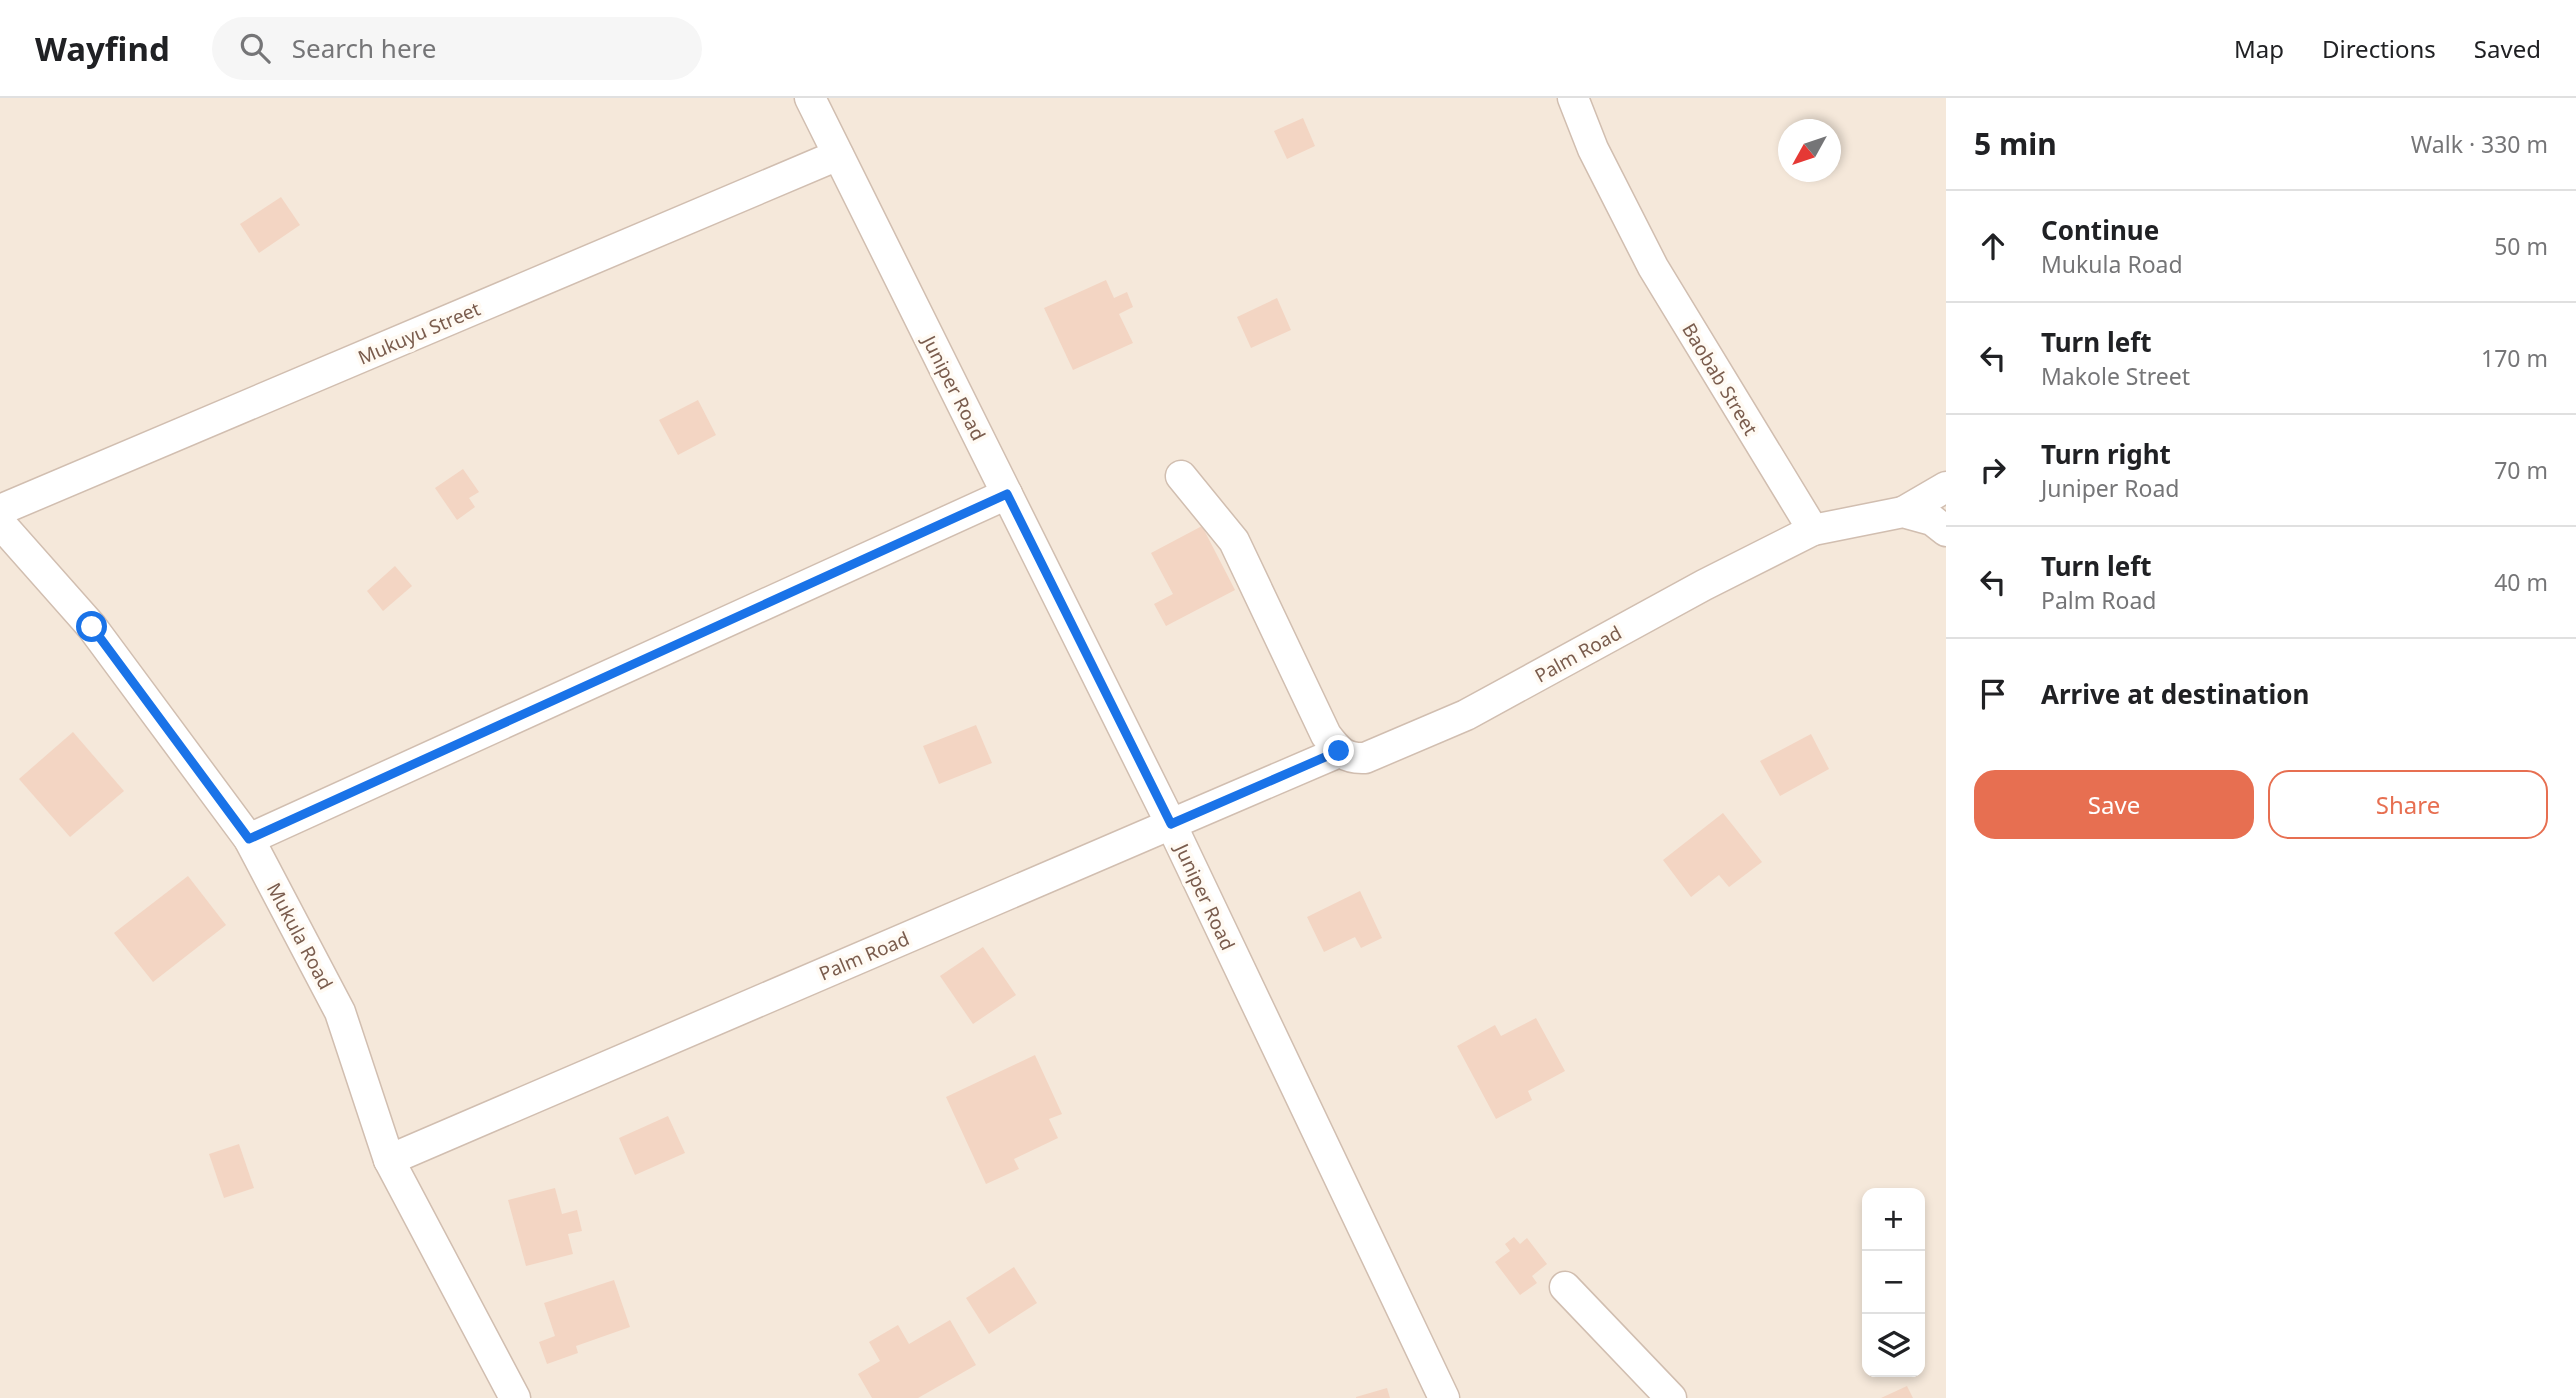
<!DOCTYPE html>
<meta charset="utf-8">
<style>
:root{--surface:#fff;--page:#f6f6f6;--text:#202124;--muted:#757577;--line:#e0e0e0;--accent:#e76f51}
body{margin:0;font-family:"Noto Sans",sans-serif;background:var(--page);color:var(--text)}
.controls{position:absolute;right:21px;bottom:21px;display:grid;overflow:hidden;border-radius:14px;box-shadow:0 4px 10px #0003}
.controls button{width:63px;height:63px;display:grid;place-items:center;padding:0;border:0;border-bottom:2px solid var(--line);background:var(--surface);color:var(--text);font:35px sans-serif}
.compass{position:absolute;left:1778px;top:21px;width:63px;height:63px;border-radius:50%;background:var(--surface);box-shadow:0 4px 10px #0003;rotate:230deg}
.stop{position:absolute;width:21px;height:21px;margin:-16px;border:5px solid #1a73e8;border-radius:50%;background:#fff}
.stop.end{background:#1a73e8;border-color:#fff;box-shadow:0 2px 7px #0008}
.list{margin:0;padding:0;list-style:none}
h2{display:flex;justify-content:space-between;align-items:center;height:91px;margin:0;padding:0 28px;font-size:30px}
h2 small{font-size:23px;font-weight:400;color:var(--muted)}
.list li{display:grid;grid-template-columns:46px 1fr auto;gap:21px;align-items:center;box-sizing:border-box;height:112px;padding:0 28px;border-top:2px solid var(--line)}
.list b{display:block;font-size:26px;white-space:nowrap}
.list p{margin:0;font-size:23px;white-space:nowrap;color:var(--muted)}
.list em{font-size:23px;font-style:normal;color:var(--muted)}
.actions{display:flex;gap:14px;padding:21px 28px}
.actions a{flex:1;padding:16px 0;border:2px solid var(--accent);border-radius:21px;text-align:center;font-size:24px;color:var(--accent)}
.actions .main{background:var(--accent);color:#fff}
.icon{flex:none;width:38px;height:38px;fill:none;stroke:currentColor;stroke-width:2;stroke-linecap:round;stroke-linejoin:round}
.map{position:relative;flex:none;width:1946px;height:1300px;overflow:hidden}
header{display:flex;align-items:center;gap:42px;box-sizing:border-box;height:98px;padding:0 35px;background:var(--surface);border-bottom:2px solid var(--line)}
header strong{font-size:33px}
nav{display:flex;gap:38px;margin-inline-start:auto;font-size:24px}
.search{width:490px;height:63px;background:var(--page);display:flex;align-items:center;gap:18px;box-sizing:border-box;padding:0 24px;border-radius:38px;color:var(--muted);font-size:26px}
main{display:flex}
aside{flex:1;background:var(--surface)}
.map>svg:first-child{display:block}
</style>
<header>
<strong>Wayfind</strong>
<div class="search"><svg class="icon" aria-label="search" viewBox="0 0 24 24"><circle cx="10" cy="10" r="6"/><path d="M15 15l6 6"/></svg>Search here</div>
<nav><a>Map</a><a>Directions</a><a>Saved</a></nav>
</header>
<main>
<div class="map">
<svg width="1946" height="1300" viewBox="0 0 1946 1300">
<rect width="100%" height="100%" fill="#fdf6ec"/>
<path fill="#f5e8da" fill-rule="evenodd" d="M0,0h1946v1300h-1946zM1788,32h42v42h-42zM1867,1095h53v179h-53z"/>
<g fill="#f3d5c3">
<path d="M1303,20l12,28 -28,13 -13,-28z"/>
<path d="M281,99l19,28 -41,28 -19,-29z"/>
<path d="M1106,182l8,18 13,-6 6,15 -14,7 14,29 -60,27 -29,-62z"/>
<path d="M1277,200l14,32 -40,18 -14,-31z"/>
<path d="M698,302l18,35 -38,20 -19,-35z"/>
<path d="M463,371l16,23 -10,6 6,9 -18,13 -22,-32z"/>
<path d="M1202,428l33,64 -69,36 -12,-22 19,-10 -22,-41z"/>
<path d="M395,468l17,20 -29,25 -16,-20z"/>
<path d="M976,627l16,38 -53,21 -16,-38z"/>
<path d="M73,634l51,59 -54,46 -51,-58z"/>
<path d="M1811,636l18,35 -49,27 -20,-35z"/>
<path d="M1723,715l39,49 -33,25 -10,-12 -28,22 -28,-37z"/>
<path d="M188,778l38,49 -73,57 -39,-49z"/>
<path d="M1360,793l22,47 -21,10 -6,-11 -31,15 -17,-35z"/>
<path d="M983,849l33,48 -43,29 -33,-48z"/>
<path d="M1536,920l29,53 -37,20 4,9 -36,19 -39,-73 38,-21 6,11z"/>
<path d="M1035,957l27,59 -13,5 9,19 -44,21 5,10 -33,15 -40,-87z"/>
<path d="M668,1018l17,37 -50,22 -16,-37z"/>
<path d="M239,1046l15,44 -30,10 -15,-44z"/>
<path d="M555,1090l7,26 15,-4 5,21 -14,3 5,20 -47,12 -18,-66z"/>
<path d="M1514,1139l6,7 7,-6 20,26 -15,12 5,7 -17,12 -25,-33 15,-11 -5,-7z"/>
<path d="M1014,1169l23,36 -48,31 -23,-36z"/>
<path d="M614,1182l16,47 -54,19 2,7 -31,11 -8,-22 16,-6 -11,-33z"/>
<path d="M950,1222l26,45 -58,33h-46l-14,-24 22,-13 -11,-19 29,-17 11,19z"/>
<path d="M1907,1288l6,12h-32z"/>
<path d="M1387,1290l3,10h-34v-1z"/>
</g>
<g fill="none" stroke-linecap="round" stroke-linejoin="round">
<defs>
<g id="minor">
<path d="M810,0l361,726 273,574"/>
<path d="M1573,0l20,51 60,118 160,263 90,-18 29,8 14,11"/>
<path d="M1181,378l53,65 92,194c12,16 19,24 39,23l101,-43 238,-130 109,-55"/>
<path d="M0,412l838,-355"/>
<path d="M1903,414l43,-25"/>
<path d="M0,425l92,104 157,212 91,173 49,148 126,238"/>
<path d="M249,741l758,-345"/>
<path d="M389,1062l950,-408"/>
<path d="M1565,1189l106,111"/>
</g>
</defs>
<use href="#minor" stroke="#d1beb0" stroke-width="33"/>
<use href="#minor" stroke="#fff" stroke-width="30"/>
</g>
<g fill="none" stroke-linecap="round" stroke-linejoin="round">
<path stroke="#1a73e8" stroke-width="9" d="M92,529l157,212 758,-345 164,330 168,-73"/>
</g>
<g text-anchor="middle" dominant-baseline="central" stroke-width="7" stroke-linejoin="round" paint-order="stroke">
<g font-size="19" fill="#7a5c4d" stroke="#fffaf3">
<text transform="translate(419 235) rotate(-23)">Mukuyu Street</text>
<text transform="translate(1720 281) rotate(59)">Baobab Street</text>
<text transform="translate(954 290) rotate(63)">Juniper Road</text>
<text transform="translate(1578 556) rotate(-29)">Palm Road</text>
<text transform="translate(1205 799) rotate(65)">Juniper Road</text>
<text transform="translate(300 838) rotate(62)">Mukula Road</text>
<text transform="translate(864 858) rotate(-23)">Palm Road</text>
</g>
</g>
</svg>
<div class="controls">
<button>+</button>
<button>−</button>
<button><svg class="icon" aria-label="layers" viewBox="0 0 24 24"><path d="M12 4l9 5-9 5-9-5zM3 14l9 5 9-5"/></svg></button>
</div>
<svg class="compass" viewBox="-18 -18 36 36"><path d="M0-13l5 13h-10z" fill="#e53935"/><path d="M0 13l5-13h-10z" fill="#757577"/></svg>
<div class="stop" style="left:92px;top:529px"></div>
<div class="stop end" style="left:1339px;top:653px"></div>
</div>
<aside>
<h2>5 min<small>Walk · 330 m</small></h2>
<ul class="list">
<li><svg class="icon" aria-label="ahead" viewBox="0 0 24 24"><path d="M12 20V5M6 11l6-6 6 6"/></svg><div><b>Continue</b><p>Mukula Road</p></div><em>50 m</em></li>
<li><svg class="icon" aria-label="left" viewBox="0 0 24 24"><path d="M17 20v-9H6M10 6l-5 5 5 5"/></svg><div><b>Turn left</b><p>Makole Street</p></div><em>170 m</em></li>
<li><svg class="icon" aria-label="right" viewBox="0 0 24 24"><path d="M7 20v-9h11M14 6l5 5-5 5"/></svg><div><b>Turn right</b><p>Juniper Road</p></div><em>70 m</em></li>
<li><svg class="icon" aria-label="left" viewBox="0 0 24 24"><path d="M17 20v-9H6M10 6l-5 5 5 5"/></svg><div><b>Turn left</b><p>Palm Road</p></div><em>40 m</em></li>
<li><svg class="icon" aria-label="arrive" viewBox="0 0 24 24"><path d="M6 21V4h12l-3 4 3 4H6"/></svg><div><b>Arrive at destination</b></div></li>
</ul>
<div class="actions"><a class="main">Save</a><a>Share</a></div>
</aside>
</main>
